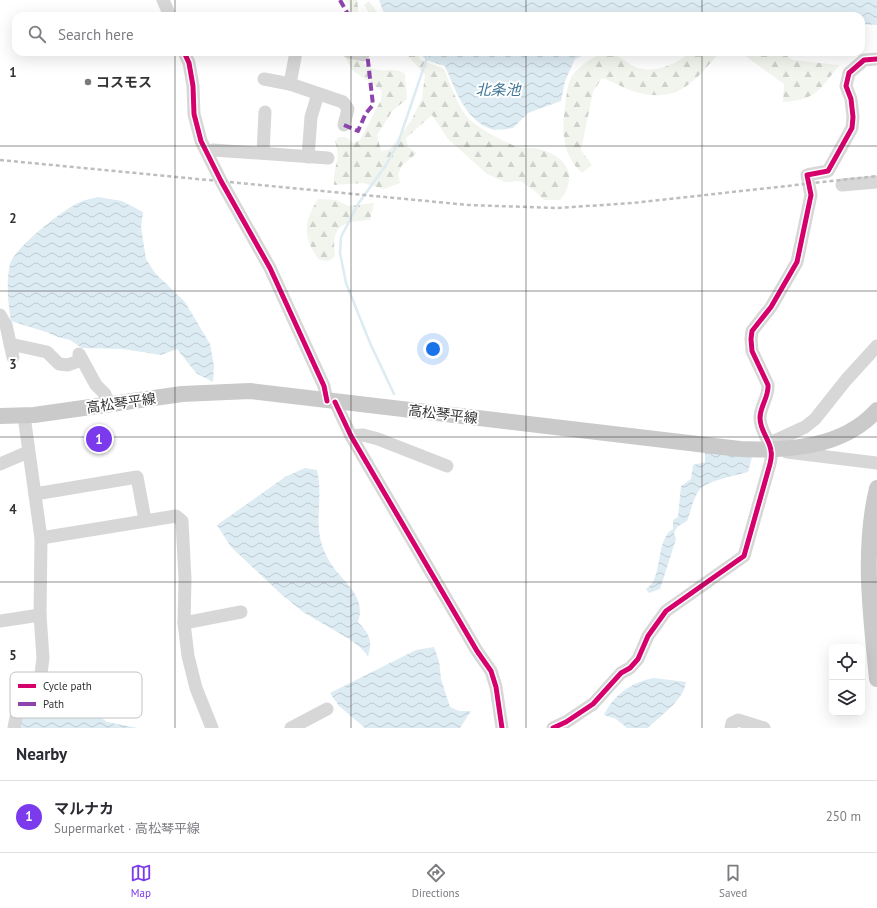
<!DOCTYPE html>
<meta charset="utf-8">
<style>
:root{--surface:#fff;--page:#f2f2f3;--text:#2b2b33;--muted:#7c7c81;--line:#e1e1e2;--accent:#7c3aed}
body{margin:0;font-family:"PT Sans","Noto Sans JP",sans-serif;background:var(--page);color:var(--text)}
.controls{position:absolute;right:12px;bottom:12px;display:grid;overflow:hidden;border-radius:8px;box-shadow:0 4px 16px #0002}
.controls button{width:36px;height:36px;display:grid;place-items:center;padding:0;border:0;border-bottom:1px solid var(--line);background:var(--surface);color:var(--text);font:20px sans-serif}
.you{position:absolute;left:433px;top:349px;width:14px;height:14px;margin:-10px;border:3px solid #fff;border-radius:50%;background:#1a73e8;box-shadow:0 0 0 6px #1a73e833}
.badge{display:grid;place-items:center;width:26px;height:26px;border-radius:50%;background:var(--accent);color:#fff;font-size:13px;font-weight:700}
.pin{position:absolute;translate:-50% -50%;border:2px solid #fff;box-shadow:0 1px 4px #0006}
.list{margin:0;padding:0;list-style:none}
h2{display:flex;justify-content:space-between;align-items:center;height:52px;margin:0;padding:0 16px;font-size:17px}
h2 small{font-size:13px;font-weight:400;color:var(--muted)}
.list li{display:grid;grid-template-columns:26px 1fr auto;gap:12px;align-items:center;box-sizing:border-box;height:72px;padding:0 16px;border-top:1px solid var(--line)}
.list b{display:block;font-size:15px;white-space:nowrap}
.list p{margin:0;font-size:13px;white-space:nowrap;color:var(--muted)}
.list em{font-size:13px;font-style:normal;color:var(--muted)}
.icon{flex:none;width:22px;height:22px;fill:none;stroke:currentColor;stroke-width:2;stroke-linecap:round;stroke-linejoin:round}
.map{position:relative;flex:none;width:877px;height:728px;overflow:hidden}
.search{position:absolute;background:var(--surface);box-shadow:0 4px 16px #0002;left:12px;right:12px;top:12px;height:44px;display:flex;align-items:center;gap:10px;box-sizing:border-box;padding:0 14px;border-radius:12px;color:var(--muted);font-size:15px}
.sheet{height:124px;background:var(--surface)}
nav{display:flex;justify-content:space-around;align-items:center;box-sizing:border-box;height:56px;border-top:1px solid var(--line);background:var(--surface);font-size:11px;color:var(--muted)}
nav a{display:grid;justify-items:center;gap:2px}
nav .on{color:var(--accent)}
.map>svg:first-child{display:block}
</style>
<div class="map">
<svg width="877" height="728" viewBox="0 0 877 728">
<defs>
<pattern id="forest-firs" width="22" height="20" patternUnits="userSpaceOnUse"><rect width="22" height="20" fill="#f1f5ed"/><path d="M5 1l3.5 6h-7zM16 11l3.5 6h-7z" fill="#cfd2cc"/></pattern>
<pattern id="water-waves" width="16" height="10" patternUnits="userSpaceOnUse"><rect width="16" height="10" fill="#ddebf3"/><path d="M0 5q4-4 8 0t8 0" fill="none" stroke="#becad1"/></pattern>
</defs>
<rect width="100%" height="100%" fill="#fff"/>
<g fill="url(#forest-firs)">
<path d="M346,0h11l2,16h-15l6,-9z"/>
<path d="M369,1l11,15h-9l-7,-11z"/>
<path d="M404,52h12l5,8 23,9c6,14 15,41 26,51 13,11 32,21 48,27 7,2 14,0 21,2 28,8 40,26 21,51h-16l-9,-9 -15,-10 -15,1 -18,-8 -39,-35 -16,-24 -26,23 2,9 9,6 -15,12 -4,10 2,8 -16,6 -21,-6 -29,2c-2,-17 8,-25 1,-44l4,-4h7l7,6 7,-3 21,-40 1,-9 -30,-21 -7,-13c15,2 17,7 29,12 11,4 22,-2 31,5l2,25 -14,11 -16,25 4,16 9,-2 21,-28 11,-23 3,-23z"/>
<path d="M691,52h29c-27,31 -43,53 -87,39 -11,-3 -20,-10 -31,-13l-9,14 -12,58 11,15 -10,8c-22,-20 -20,-47 -16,-74 1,-7 2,-17 6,-23 6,-9 20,-19 30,-22 13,-5 22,8 33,13 18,8 42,-3 56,-15z"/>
<path d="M740,52h41l12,8 46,5c-19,25 -23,35 -56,37l1,-18z"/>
<path d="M318,199l18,1 12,6 26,-3 -4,17c-28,2 -39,4 -35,36l-6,5 -10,-1c-16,-23 -16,-37 -1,-61z"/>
</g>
<g fill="url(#water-waves)">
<path d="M379,0h498v25l-16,-1v-8h-476z"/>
<path d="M419,52h172l-16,7 -10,22 -4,20 -33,12 -15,15c-7,1 -16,3 -22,1 -26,-9 -36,-40 -46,-63l-19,-6z"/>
<path d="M98,197l24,4 21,11 -2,15 5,32 9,14 30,29 25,42 4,22 -1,16 -17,-9 -19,-24 -16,6 -38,-6 -41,-1 -12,-8 -12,-3 -12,-5 -35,-11c-3,-18 -5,-39 -1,-57 4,-16 55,-56 70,-62 6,-3 12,-3 18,-5z"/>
<path d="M705,451l47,6 -4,15c-11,3 -41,9 -48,17 -7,9 -9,22 -13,32l-10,6 -3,6 2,6 -16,50 -11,4 -3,-4c2,-2 5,-4 7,-7 8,-14 5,-45 20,-53v-9l5,-3 3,-31 10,-7 2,-14 12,-3z"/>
<path d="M305,468l12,2c8,33 -8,59 13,92 12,20 37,33 28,60 11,11 15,19 10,34l-7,-8 -12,-9 -46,-27 -22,-18 -50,-47 -14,-22 68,-48z"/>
<path d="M434,647l5,14 2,18 9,28 9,4h12l-11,17h-95l-26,-22 -9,-13 86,-43z"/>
<path d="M654,678l32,4c-3,19 -25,33 -38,46h-21l-11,-9 -12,-4c10,-20 27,-33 50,-37z"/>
<path d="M44,680l12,3 11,20 19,4 21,15 31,6h-119l1,-8z"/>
</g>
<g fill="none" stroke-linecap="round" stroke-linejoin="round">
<path stroke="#ddebf3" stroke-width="2.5" d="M394,394l-24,-51 -24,-60 -6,-30 1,-16 17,-33 28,-39 12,-22 31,-91"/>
<g stroke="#d7d7d7" stroke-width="13">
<path d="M163,0l7,16"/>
<path d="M184,52l5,11 4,23 1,28 7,27 20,40 49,87 54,118 3,15"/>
<path d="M296,52l-6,32 53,18 5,7 -4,16"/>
<path d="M349,52l14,3"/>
<path d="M264,79l26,5"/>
<path d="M213,150l115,8"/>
<path d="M263,153l2,-41"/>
<path d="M308,157l3,-40 7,-23"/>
<path d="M842,185l35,-3"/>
<path d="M0,315l6,10 7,32"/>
<path d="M10,344l37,8 12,12 9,1 13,-5"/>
<path d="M79,354l17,31 9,9 3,11"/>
<path d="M335,402l16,34 126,215 14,20 5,16 6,41"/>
<path d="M351,436l12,-1 15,4 69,27"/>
<path d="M768,444l37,-17 10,-8 31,-39 31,-34"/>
<path d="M787,452l90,11"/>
<path d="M0,464l28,-12"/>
<path d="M35,494l102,-17 8,43"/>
<path d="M41,538l135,-22 6,5 3,58 -1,44 4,33 8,32 16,40"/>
<path d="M0,621l40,-6"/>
<path d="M184,623l57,-11"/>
<path d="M14,728l2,-11 25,-43 2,-16 -3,-43 1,-77 -17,-122"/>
<path d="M291,728l36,-19"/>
<path d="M553,728l13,-6 27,-18 28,-31 9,-5 8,-9 10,-23 18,-25 78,-55 26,-92c1,-4 2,-9 1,-13 -1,-11 -11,-20 -11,-33 0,-12 9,-21 8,-33l-16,-34 -1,-12 1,-8 19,-24 26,-45 14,-67 -4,-20 21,-4 24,-43 1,-11 -2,-18 -5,-13 3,-13 15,-13 13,-1"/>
<path d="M731,728l1,-5 6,-3 26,8"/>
</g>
<g stroke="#cacaca" stroke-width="16">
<path d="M0,416l34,-1 148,-21 68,-3 490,58c48,2 103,-1 137,-39"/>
<path d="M877,488c-15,63 -6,128 0,191"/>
</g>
<path stroke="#bebebe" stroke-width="2.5" stroke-dasharray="4 3" stroke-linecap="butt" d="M0,160l468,45 89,3 76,-5 244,-27"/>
<g stroke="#8e44ad" stroke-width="4" stroke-dasharray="8 4" stroke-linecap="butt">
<path d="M340,0l9,16"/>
<path d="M344,125l14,6 8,-18 7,-8 -6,-53"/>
</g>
<defs>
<g id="cycleway">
<path d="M184,52l5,11 4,23 1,28 7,27 20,40 49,87 54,118 3,15"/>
<path d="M335,402l16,34 126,215 14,20 5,16 6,41"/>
<path d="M553,728l13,-6 27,-18 28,-31 9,-5 8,-9 10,-23 18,-25 78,-55 26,-92c1,-4 2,-9 1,-13 -1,-11 -11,-20 -11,-33 0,-12 9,-21 8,-33l-16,-34 -1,-12 1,-8 19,-24 26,-45 14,-67 -4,-20 21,-4 24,-43 1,-11 -2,-18 -5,-13 3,-13 15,-13 13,-1"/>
</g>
</defs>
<use href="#cycleway" stroke="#fff" stroke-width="8"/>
<use href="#cycleway" stroke="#d6006c" stroke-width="5"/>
</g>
<path fill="none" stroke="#333" stroke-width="1" stroke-opacity="0.55" d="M175,0v16M351,0v16M526,0v16M702,0v16M175,52v676M351,52v676M526,52v676M702,52v676M0,146h877M0,291h877M0,437h877M0,582h877"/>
<circle fill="#7a7a7a" stroke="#fff" stroke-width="1.5" cx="88" cy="82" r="4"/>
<g text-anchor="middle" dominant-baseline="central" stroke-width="4" stroke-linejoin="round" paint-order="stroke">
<g font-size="14" font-weight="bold" fill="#333" stroke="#fff" text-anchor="start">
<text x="96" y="82">コスモス</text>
</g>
<g font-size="14" fill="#333" stroke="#fff">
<text transform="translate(121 403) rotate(-8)">高松琴平線</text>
<text transform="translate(443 414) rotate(7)">高松琴平線</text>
</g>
<g font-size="15" font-style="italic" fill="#3f7597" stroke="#fff">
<text x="498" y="89">北条池</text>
</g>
</g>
<rect x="10" y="672" width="132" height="46" rx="6" fill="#fff" stroke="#c2c2c2" stroke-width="1"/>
<rect x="18" y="684" width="18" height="4" fill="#d6006c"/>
<rect x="18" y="702" width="18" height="4" fill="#8e44ad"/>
<g font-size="11" fill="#333">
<text x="43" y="690">Cycle path</text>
<text x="43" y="708">Path</text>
</g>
<g font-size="13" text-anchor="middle" font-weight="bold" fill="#333" stroke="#fff" stroke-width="4" stroke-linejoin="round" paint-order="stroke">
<text x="13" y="77">1</text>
<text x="13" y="223">2</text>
<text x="13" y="369">3</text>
<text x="13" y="514">4</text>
<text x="13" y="660">5</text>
</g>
</svg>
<div class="controls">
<button><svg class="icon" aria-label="locate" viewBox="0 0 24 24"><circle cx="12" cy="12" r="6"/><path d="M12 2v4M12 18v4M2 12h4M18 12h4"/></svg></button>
<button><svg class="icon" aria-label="layers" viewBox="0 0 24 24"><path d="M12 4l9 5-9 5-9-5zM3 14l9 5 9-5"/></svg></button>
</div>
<div class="you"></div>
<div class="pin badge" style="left:99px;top:439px">1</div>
<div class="search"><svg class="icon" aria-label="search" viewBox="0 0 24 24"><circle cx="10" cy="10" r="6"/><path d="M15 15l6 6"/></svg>Search here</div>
</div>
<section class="sheet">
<h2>Nearby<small></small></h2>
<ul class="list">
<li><span class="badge">1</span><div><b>マルナカ</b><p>Supermarket · 高松琴平線</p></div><em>250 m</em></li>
</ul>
</section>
<nav>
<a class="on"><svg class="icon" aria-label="map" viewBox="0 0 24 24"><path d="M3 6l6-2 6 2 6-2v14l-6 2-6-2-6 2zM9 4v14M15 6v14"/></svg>Map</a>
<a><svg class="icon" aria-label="directions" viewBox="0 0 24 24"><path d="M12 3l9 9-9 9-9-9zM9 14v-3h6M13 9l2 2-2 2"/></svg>Directions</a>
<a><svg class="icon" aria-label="saved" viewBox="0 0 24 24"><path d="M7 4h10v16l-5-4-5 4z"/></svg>Saved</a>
</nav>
